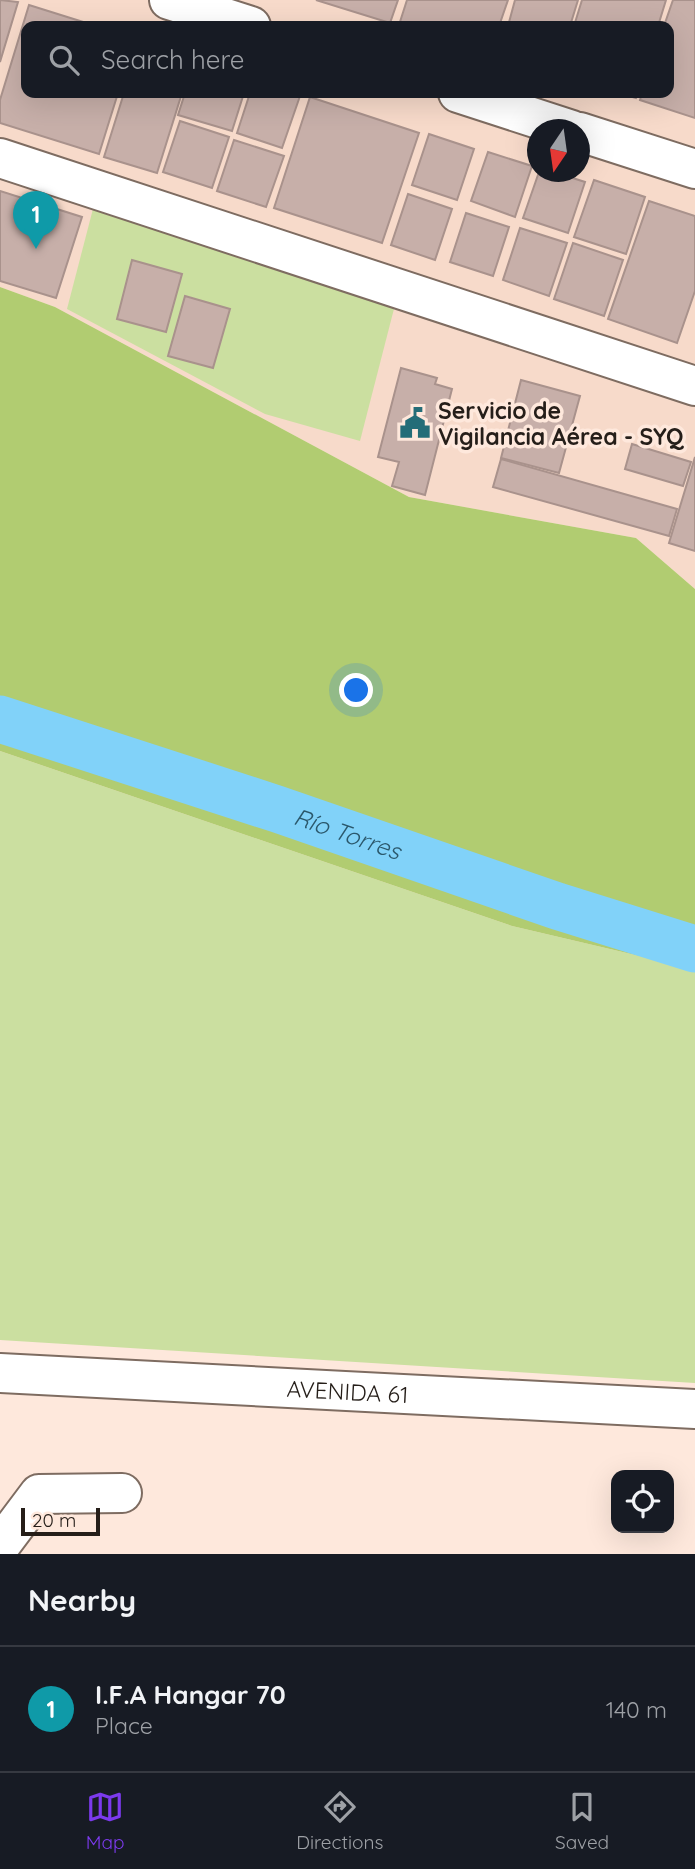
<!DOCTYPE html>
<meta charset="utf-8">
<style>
:root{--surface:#171b24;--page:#20242c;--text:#f1f3f6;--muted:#9ea1a6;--line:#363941;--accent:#7c3aed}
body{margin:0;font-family:Quicksand,sans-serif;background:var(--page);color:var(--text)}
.controls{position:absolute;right:21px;bottom:21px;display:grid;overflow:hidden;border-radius:14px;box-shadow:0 7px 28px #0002}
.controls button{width:63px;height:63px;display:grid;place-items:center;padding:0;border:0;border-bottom:2px solid var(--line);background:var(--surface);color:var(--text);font:35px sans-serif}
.compass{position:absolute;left:527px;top:119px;width:63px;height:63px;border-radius:50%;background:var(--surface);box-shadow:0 7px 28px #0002;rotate:193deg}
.scale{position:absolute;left:21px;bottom:18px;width:79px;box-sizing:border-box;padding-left:7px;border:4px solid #251e19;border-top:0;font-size:19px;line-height:24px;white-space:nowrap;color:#251e19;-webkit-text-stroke:5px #fee8dc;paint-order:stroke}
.you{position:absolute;left:357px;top:691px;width:24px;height:24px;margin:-18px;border:5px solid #fff;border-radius:50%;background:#1a73e8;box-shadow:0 0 0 10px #1a73e833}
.badge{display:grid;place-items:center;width:46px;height:46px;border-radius:50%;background:var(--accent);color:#fff;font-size:23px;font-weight:700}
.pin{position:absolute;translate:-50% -58px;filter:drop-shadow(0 2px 4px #0008)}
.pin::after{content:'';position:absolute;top:37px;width:24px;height:21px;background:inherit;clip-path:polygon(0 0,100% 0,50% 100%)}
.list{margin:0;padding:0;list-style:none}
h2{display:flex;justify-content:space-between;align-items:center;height:91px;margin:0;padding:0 28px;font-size:30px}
h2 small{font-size:23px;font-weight:400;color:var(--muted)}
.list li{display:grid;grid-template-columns:46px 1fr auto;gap:21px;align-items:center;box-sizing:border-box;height:126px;padding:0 28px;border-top:2px solid var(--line)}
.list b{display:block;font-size:26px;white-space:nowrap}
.list p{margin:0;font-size:23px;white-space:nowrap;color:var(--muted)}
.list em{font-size:23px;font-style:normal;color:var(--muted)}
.icon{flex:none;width:38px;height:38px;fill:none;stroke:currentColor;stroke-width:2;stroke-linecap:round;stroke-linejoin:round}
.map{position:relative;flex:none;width:695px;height:1554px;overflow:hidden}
.search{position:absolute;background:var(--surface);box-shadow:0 7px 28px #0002;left:21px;right:21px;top:21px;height:77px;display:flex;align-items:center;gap:18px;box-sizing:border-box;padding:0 24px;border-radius:14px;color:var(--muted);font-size:26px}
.sheet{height:217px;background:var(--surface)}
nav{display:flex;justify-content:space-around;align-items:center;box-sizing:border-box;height:98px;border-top:2px solid var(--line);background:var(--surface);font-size:19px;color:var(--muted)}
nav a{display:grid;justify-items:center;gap:4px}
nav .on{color:var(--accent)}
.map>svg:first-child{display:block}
</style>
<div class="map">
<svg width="695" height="1554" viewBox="0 0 695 1554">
<rect width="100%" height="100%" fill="#fee8dc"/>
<path fill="#f7daca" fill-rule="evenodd" d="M0,0h695v589l-59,-51 -227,-41 -354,-190 -55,-20zM26,26h643v67h-643zM538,130h42v42h-42z"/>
<g fill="#cbdfa0">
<path d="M94,205l302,96 -36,140 -95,-27 -198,-105z"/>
<path d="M0,751l512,175 183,43v414l-695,-43z"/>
</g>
<path fill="#b1cc71" d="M0,287l55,20 354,190 227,41 59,51v380l-183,-43 -512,-175z"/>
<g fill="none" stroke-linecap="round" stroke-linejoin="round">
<path stroke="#81d2f9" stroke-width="47" id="s1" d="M0,719l277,90 280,97 138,43"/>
</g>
<g fill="#c7afa9" stroke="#a9928c" stroke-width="2">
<path d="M0,0l18,2 -18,60z"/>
<path d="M316,0h82l-8,23z"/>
<path d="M407,0h101l-9,26h-96l-4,-1z"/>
<path d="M515,0h63l-8,26h-62z"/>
<path d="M582,0h84l-8,26h-84z"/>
<path d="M673,0h22v118l-55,-18 2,-7h27v-67h-5z"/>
<path d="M29,5l67,21h-70v67h92l-19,61 -99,-31v-23z"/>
<path d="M124,93h58l-25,80 -53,-16z"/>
<path d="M185,93h59l-12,38 -54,-16z"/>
<path d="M250,93h39l11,3 -18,52 -45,-15z"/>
<path d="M618,93h20l-2,5z"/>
<path d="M310,97l109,36 -37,110 -108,-35z"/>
<path d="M180,121l49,16 -17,51 -49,-16z"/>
<path d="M429,134l45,15 -17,51 -45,-15z"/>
<path d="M234,140l50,16 -18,51 -49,-16z"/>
<path d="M488,152l44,14 -17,51 -44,-16z"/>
<path d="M539,172h15l31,10 -17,51 -45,-15z"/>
<path d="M594,180l51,17 -19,57 -52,-17z"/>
<path d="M0,191l82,26 -26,81 -56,-17z"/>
<path d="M408,194l44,15 -17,51 -44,-15z"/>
<path d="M649,201l46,15v75l-18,52 -69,-24z"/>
<path d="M466,213l43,14 -16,49 -43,-14z"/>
<path d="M520,228l47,15 -18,53 -46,-16z"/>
<path d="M573,243l50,17 -19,56 -50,-17z"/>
<path d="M132,260l50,14 -16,58 -49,-13z"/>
<path d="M185,296l45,13 -17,59 -45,-12z"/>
<path d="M401,368l36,10 -2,6 17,5 -27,106 -33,-9 7,-24 -21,-5z"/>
<path d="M521,380l59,16 -21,77 -58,-15z"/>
<path d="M632,444l59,18 -8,24 -58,-17z"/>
<path d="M695,457v94l-26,-8z"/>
<path d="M501,459l176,50 -8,27 -176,-49z"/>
</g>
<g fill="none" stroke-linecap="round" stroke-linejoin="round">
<defs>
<g id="minor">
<path d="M169,0l82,26"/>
<path d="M458,93l114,37"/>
<path d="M580,132l115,37"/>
<path d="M0,158l695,228"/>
<path id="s2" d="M0,1373l695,36"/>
<path d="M0,1546l39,-52 83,-1"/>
</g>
</defs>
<use href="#minor" stroke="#7e6c61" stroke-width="42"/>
<use href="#minor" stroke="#fff" stroke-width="38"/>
</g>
<defs>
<symbol id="civic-bare" viewBox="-9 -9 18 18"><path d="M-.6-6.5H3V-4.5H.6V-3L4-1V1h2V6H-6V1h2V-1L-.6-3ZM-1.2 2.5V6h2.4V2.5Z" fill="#246d78" stroke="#fee8dc" stroke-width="2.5" paint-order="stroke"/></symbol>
</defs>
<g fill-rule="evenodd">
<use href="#civic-bare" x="393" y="401" width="44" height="44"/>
</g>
<g text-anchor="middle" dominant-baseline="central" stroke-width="7" stroke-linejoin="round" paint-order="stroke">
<g font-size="23" font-weight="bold" fill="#251e19" stroke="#fee8dc" text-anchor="start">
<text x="438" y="410">Servicio de<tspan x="438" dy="26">Vigilancia Aérea - SYQ</tspan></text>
</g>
<g font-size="23" fill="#251e19" stroke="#fee8dc">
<text stroke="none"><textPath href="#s2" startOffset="348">AVENIDA 61</textPath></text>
</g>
<g font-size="24" font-style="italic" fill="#2b586c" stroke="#fee8dc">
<text stroke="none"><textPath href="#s1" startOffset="366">Río Torres</textPath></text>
</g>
</g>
</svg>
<div class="controls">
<button><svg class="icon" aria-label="locate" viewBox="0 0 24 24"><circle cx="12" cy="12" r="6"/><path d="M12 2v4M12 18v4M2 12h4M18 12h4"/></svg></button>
</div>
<svg class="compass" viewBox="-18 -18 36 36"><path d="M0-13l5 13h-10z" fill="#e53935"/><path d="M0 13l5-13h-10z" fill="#9ea1a6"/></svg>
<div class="scale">20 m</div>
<div class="you"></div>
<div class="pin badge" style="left:36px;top:249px;background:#0f9aa8">1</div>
<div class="search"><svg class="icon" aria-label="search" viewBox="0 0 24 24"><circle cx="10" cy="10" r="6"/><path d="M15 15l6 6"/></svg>Search here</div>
</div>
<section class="sheet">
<h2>Nearby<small></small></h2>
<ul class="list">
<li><span class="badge" style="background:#0f9aa8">1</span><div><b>I.F.A Hangar 70</b><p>Place</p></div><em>140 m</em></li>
</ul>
</section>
<nav>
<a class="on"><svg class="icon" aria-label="map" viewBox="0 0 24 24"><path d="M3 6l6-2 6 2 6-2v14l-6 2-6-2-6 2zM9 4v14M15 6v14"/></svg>Map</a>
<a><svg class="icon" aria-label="directions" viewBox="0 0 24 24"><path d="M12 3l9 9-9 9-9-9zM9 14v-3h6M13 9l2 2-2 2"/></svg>Directions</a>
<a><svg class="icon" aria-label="saved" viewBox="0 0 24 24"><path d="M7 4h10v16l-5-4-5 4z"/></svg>Saved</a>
</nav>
